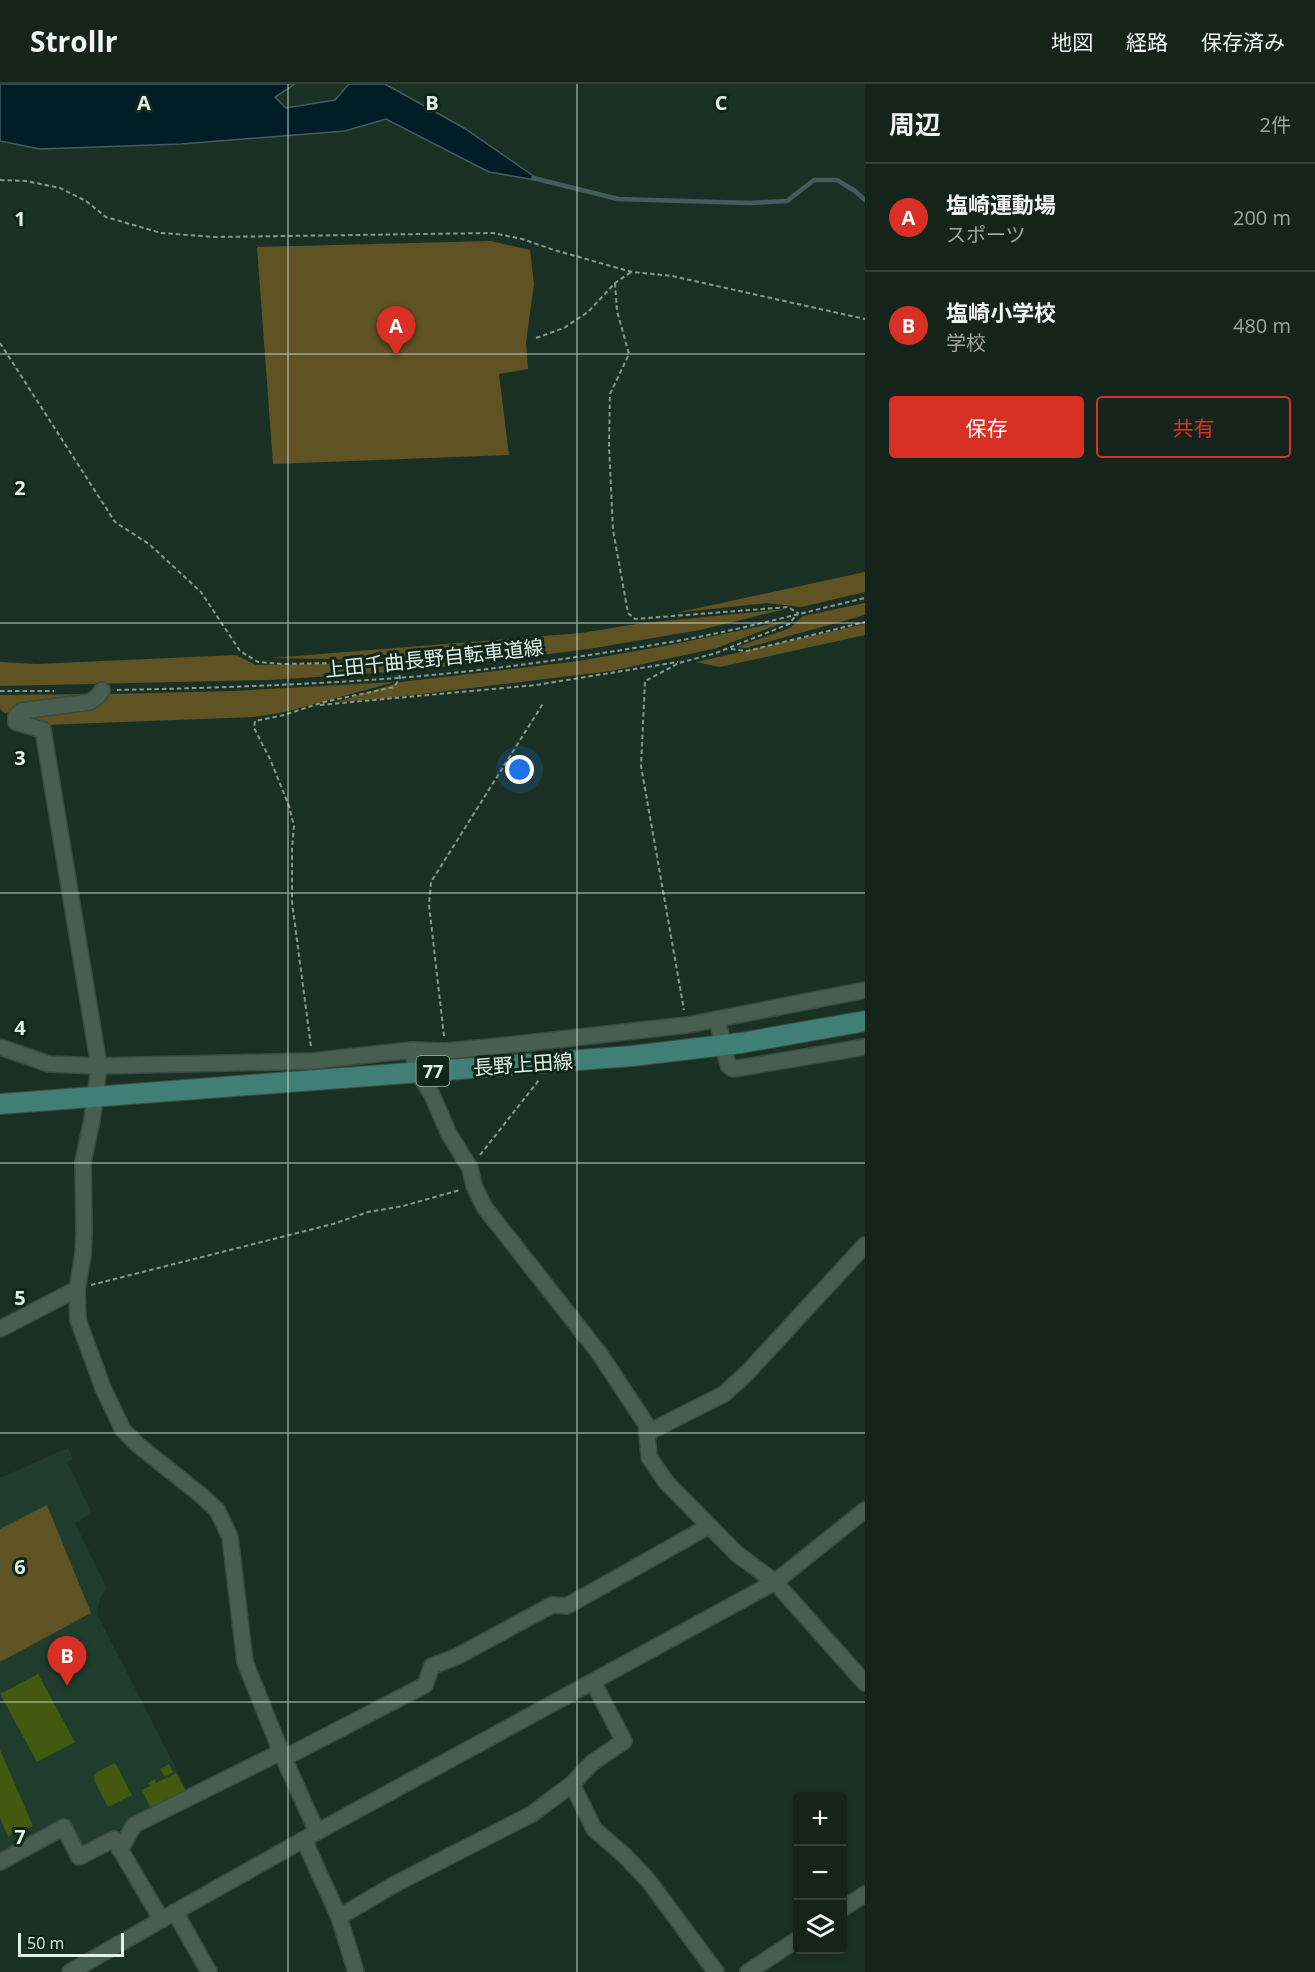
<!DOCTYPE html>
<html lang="ja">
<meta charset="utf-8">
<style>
:root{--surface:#14241b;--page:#213028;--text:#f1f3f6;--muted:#9da4a3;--line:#33413a;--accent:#d93025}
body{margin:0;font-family:"Open Sans","Noto Sans JP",sans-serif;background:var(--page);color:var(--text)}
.controls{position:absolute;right:18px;bottom:18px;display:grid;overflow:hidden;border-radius:6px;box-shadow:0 3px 9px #0003}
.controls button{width:54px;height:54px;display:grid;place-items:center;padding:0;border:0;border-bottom:2px solid var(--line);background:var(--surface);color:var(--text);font:30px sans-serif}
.scale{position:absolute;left:18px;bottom:15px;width:106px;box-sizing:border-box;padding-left:6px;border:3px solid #e3f0e8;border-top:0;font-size:16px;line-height:21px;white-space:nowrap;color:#e3f0e8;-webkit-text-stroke:4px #11261a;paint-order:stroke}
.you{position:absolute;left:520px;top:686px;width:21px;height:21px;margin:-15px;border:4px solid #fff;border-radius:50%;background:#1a73e8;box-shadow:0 0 0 9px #1a73e833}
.badge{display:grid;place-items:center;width:39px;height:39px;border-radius:50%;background:var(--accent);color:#fff;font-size:20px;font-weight:700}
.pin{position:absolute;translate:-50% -50px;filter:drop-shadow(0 2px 3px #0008)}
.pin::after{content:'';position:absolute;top:32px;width:21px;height:18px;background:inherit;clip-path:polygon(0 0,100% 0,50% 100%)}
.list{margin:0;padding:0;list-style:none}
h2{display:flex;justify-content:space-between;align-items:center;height:78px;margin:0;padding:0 24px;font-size:26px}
h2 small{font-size:20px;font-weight:400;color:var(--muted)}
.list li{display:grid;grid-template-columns:39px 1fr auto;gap:18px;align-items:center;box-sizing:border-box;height:108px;padding:0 24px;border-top:2px solid var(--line)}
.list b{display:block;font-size:22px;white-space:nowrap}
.list p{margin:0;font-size:20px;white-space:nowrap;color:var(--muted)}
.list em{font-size:20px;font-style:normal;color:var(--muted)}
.actions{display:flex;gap:12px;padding:18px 24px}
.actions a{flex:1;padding:14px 0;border:2px solid var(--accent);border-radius:6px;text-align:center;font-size:21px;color:var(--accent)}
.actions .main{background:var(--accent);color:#fff}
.icon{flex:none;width:33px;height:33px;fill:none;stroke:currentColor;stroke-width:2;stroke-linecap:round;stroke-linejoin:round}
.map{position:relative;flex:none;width:865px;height:1888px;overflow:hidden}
header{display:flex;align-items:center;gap:36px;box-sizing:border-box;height:84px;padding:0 30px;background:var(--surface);border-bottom:2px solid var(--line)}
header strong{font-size:28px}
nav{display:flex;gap:33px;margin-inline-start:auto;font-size:21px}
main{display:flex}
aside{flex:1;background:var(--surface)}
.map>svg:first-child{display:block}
</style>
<header>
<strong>Strollr</strong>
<nav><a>地図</a><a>経路</a><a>保存済み</a></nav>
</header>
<main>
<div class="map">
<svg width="865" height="1888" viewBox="0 0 865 1888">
<rect width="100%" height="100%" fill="#1b3024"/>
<path fill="#203c2c" d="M68,1364l5,11 -6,3 25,51 -17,10 32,66 -7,9 -3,16 92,180 -105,53 -6,-3 -12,-25 -66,36v-377z"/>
<g fill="#5f5324">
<path d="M491,157l39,9 4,34 -8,58 2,27 -29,5 10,81 -236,9 -16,-217z"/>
<path d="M865,488v20l-64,15 -35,-4 -91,10z"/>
<path d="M865,519v12l-119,33 -9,-1 53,-19 13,-12z"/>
<path d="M786,525l-86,21 -111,19 -186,23 -21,-12 -111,-2 310,-25 62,-10z"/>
<path d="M790,536l-73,28 -106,23 -222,27 -52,4 64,-20 178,-21 86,-15z"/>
<path d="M865,540v11l-145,32 -24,-5z"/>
<path d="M236,571l20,10 127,-2 6,4 2,5 -122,8 -269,6v-24l37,2z"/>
<path d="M395,598l-110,30 -31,5 -210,8 -22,-4 4,-8 65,-7 17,-12 125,-3z"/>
<path d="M94,610l-80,17 -9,2 -5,-4v-14z"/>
<path d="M47,1421l44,108 -91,49v-133z"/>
</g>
<path fill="#001d26" stroke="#445c60" stroke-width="1.5" d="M0,0h295l-20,13 11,11 49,-8 14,-16h36l79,44 77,53 -52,-9 -103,-53 -41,12 -164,13 -141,5 -40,-8z"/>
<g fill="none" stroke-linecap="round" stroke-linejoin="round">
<path stroke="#445c60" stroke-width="4.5" d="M533,94l85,21 132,4 37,-2 27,-21h23l18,11 10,9"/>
</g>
<g fill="#415a0f">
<path d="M38,1590l37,68 -38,20 -37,-68z"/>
<path d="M0,1666l33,76 -25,11 -8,-19z"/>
<path d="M115,1679l17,32 -24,12 -13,-25 -1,-6 3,-4z"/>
<path d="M169,1680l4,8 -8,5 -5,-8z"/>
<path d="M176,1689l11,20 -35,18 -10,-21 8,-4 -2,-3 7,-4 1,4z"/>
</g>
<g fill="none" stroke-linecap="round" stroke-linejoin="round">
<defs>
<g id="minor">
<path d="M102,606l-3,5 -9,7 -69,9 -5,5v6l27,8 56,336 -7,54 -9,42 1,70 -1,23 -6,34 1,31 25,68 20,42 15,15 64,51 15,14 13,27 15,125 36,90 36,80"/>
<path d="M717,935l11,46 5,4 132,-22"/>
<path d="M0,963l49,17 50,2 214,-5 99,-11 34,1 54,-5 187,-21 178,-35"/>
<path d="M412,966l6,23 14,22 17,39 21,34 4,18 11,22 114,145 47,71 3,33 17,25 71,72 38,28 90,101"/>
<path d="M0,1245l77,-40"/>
<path d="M647,1349l77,-39 23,-21 118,-128"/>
<path d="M284,1674l141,-73 7,-19 24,-9 96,-52 15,1 142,-80"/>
<path d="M572,1700l22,45 30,26 24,25 68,92"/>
<path d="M304,1756l35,77 17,55"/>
<path d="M120,1766l14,-25 147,-73"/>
<path d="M0,1778l64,-35 15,30 35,-18 47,80"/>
<path d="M842,1825l23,-15"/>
<path d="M175,1828l142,-80 458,-250 90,-72"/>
<path d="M339,1833l58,-34 135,-69 40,-30 20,-21 32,-22 -31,-59"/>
<path d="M70,1888l105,-60 34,60"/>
<path d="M748,1888l50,-33"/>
</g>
<path id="major" d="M0,1020l632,-48 109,-13 124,-22"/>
</defs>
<use href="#minor" stroke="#3a4c42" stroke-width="18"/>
<use href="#major" stroke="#3a4c42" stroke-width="22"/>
<g stroke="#87988e" stroke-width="2" stroke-dasharray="4.5 3" stroke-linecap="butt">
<path d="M0,96l26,1 34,7 26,13 20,16 55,16 54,4 278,-4 29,6 32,11 78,22 40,4 193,43"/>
<path d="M615,199l2,28 12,43 -19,40 -1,51 4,85 15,83 7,6 153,-12 10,6 -9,11 -73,29 -37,10 -34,18 -4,85 43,244"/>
<path d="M536,254l28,-10 24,-16 27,-29 16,-11"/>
<path d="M0,259l115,179 34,22 52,48 39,59 18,11 25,2 100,-2 15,9 2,7 -6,9 -70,15 -40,13 -29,6 -1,7 16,31 19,47 5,20 -2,22v54l19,145"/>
<path d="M731,565l16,2 118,-29"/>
<path d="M117,606c93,-2 187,-5 280,-12 92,-7 183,-21 274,-36 65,-11 130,-29 194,-44"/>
<path d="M0,607h54"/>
<path d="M320,621l216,-20 142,-23"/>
<path d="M444,952l-15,-131 2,-23 113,-180"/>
<path d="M480,1071l59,-75"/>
<path d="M91,1201l242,-61 35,-12 35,-6 57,-16"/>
</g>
<use href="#minor" stroke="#475e50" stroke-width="15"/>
<use href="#major" stroke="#3f7f76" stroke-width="20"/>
</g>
<path fill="none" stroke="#e3f0e8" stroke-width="1.5" stroke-opacity="0.55" d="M288,0v1888M577,0v1888M0,270h865M0,539h865M0,809h865M0,1079h865M0,1349h865M0,1618h865"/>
<g text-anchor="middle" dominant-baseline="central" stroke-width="6" stroke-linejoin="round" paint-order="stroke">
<rect fill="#11261a" stroke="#a4b3aa" stroke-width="1.5" x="416.5" y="972" width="33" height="30" rx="4.5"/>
<g font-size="18" font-weight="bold" fill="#e3f0e8">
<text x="433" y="987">77</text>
</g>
<g font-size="20" fill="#e3f0e8" stroke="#11261a">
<text transform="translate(434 574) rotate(-6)">上田千曲長野自転車道線</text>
<text transform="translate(523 980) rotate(-4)">長野上田線</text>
</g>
</g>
<g font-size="20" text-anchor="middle" font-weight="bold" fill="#e3f0e8" stroke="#11261a" stroke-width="6" stroke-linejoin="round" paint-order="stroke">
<text x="144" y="26">A</text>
<text x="432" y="26">B</text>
<text x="721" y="26">C</text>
<text x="20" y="142">1</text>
<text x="20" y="411">2</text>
<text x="20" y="681">3</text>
<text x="20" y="951">4</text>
<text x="20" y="1221">5</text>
<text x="20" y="1490">6</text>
<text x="20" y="1760">7</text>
</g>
</svg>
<div class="controls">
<button>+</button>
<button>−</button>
<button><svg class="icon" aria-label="layers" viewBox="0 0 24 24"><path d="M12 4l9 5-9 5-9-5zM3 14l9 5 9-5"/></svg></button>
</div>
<div class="scale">50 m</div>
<div class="you"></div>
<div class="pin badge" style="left:396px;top:272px">A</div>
<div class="pin badge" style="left:67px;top:1602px">B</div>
</div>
<aside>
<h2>周辺<small>2件</small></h2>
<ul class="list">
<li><span class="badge">A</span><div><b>塩崎運動場</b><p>スポーツ</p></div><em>200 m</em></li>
<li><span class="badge">B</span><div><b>塩崎小学校</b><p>学校</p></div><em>480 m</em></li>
</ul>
<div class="actions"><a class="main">保存</a><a>共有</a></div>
</aside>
</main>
